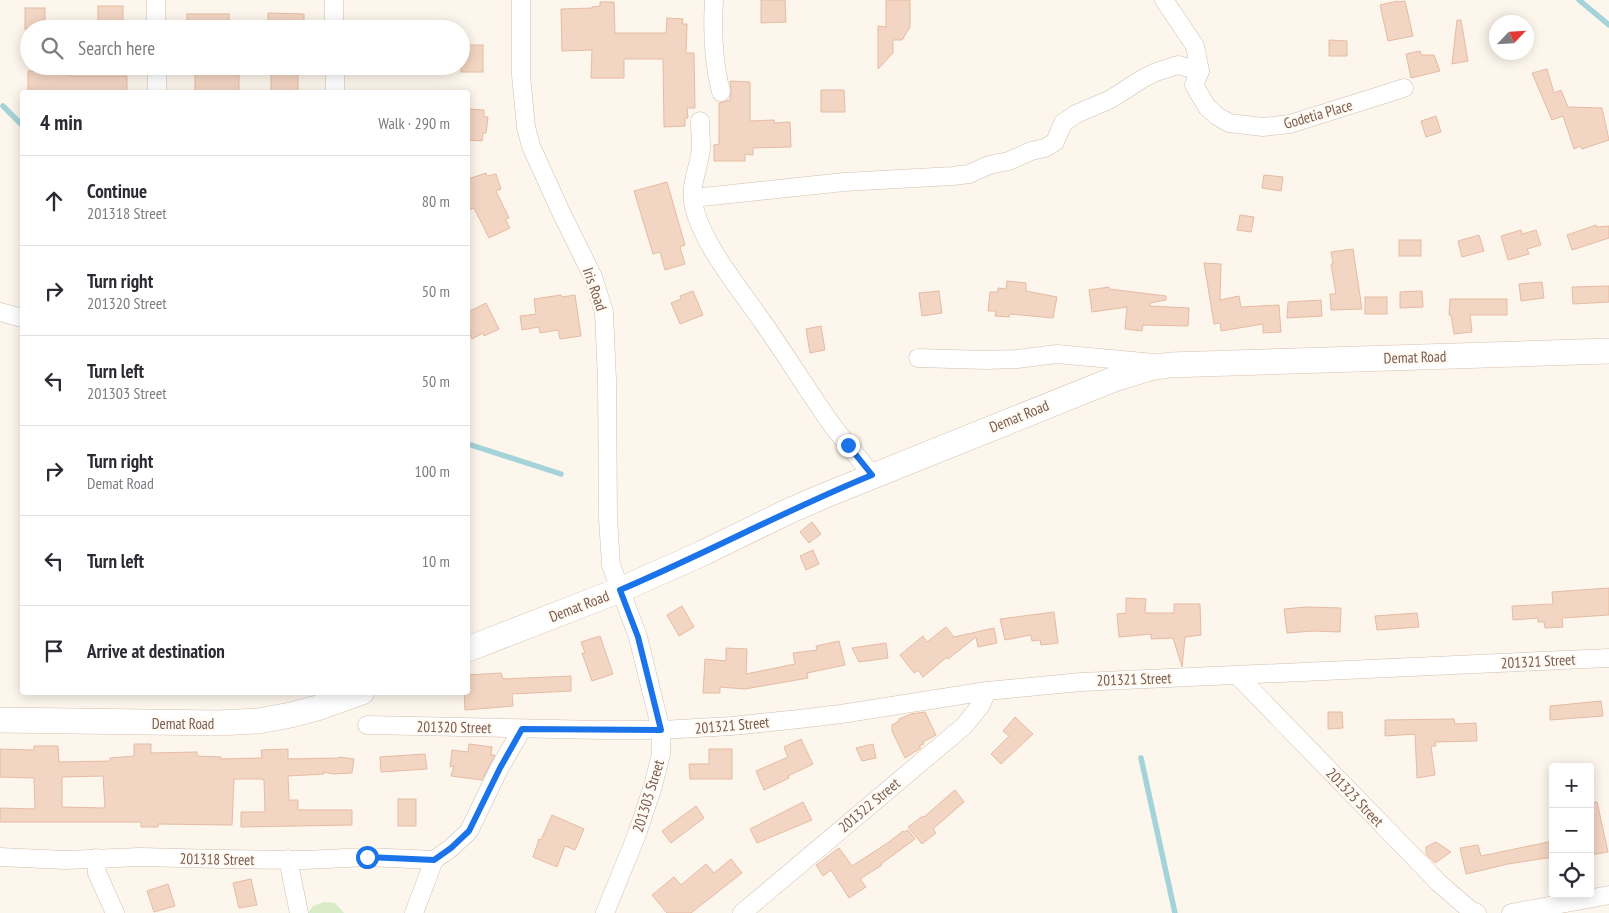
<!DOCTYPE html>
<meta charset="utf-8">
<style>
:root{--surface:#fff;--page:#f2f2f3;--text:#2b2b33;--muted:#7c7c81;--line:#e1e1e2}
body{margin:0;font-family:"PT Sans Narrow",sans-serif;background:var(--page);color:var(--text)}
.controls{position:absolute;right:15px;bottom:15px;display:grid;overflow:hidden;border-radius:5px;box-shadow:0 2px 12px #0003}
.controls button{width:45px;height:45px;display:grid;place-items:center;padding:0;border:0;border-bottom:1px solid var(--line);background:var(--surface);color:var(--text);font:25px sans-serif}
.compass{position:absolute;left:1489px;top:15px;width:45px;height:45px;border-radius:50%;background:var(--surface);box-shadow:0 2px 12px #0003;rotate:65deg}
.stop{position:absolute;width:15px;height:15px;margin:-11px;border:4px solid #1a73e8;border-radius:50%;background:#fff}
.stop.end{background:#1a73e8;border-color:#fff;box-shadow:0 1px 5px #0008}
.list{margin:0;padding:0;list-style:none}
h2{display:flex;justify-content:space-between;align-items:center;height:65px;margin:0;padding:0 20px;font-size:21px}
h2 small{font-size:16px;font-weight:400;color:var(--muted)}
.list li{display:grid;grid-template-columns:32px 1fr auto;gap:15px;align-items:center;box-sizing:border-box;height:90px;padding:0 20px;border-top:1px solid var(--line)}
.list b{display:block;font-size:19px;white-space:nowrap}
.list p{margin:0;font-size:16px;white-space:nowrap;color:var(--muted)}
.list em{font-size:16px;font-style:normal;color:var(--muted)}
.icon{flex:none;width:28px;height:28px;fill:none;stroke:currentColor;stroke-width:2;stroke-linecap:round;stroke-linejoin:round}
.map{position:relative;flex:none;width:1609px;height:913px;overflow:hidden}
.search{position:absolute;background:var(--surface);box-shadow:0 2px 12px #0003;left:20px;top:20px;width:450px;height:55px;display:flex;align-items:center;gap:12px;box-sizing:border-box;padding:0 18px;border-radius:28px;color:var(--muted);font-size:19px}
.panel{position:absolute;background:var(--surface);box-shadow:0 2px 12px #0003;left:20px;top:90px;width:450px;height:605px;border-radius:5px}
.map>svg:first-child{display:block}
</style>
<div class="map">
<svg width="1609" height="913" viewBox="0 0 1609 913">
<rect width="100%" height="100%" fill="#fdf6ec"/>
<path fill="#d8ecc9" d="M324,902l11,1 9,10h-36l5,-7z"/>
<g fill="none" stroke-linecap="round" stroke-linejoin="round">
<g stroke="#a5d3da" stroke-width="5.5">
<path d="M1579,0l30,25"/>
<path d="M3,106l19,19"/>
<path d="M468,444l93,30"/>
<path d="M1141,758l34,155"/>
</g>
</g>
<g fill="#f3d5c3" stroke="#e6bba3" fill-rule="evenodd">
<path d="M761,0h24l1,22 -25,1z"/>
<path d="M886,0h24v27l-8,13h-9v13l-15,16v-43l8,1z"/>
<path d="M1398,1l1,1 6,-1 8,35 -25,5 -8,-36z"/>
<path d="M600,2h14l1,31h51l1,-15 16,1 -1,5h5l-1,29h8l1,55h-8l1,10h-3v8l-21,1 -1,-68h-39v19h-33l1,-28 -30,1 -1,-42 31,-1v-1l8,-1z"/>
<rect x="98" y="6" width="25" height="23"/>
<rect x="25" y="8" width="20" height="21"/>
<path d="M268,13l36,1v15h-36z"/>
<rect x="187" y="14" width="42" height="15"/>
<path d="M1457,20h4l7,41 -16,3z"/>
<path d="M1329,40l18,1v15h-18z"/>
<rect x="461" y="45" width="22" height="27"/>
<path d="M1420,51l1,4h13l6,16 -29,7 -5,-24z"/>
<rect x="195" y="66" width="44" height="26"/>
<rect x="271" y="66" width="27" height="26"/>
<path d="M1547,69l7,24 7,-3 7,17 34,1 7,32 -27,9 -2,-3 -6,3 -11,-33 -11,4 -20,-47z"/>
<path d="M28,71h40v5h59v16h-99z"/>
<path d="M730,81l20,1v39l24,-1 1,3 15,-1 1,25 -38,1v7l-8,-1v7h-31v-16l5,-1v-41l11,-3 1,-10z"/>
<path d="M821,90h23l1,22h-24z"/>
<path d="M468,109l16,1v7h4l-2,16h-3l-1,8 -14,-1z"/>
<path d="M1436,116l5,16 -15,5 -5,-16z"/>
<path d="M486,173l1,3 9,-2 5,15 -5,2 13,27 -4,1 5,9 -21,10 -15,-30 -6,2v-31z"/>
<path d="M1264,175l19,2 -2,14 -19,-3z"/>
<path d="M667,182l18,63 -5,2 5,17 -20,6 -5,-18 -7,2 -19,-63z"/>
<path d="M1240,215l14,2 -3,15 -14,-2z"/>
<path d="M1596,225l1,2 12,-1v12l-37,12 -5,-15z"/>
<path d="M1521,230l1,4 14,-4 5,15 -14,4 2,5 -21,6 -7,-24z"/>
<path d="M1479,235l5,16 -22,6 -4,-16z"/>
<rect x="1399" y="240" width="22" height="16"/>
<path d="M1353,249l9,60 -31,1 -1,-16h6l-5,-30h2l-2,-12z"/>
<path d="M1204,263l17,1 -1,36 19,-4 2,11 38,-2 2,27 -18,1v-9l-42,7 -1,-8 -6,1z"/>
<path d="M1007,281l19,2v8l31,6 -4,21 -43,-4 -1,3 -14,-1 1,-5h-8l2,-19h8v-4l8,1z"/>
<path d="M1542,282l2,16 -23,3 -2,-17z"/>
<path d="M1609,286v16l-36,2 -1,-17z"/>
<path d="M1109,287v2l57,7v4l-16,3v3l39,2 -1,18 -45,-1 -1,6 -17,-2 2,-22 -35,5 -3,-22z"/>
<path d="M693,291l10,24 -23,9 -9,-21 10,-4 -1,-3z"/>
<path d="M939,291l3,22 -20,3 -3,-23z"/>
<path d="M1422,291l1,16 -23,1v-16z"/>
<path d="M561,295l1,2 13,-2 6,41 -21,3 -2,-9 -18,3 -1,-6 -17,3 -2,-14 16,-2 -2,-15z"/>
<rect x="1365" y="297" width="22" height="17"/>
<path d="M1450,299h57v16h-37l2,17 -18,2 -3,-19h-2z"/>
<path d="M1321,300l1,16 -35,2 1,-16z"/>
<path d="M486,303l13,26 -15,7 -1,-3 -11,6 -4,-10v-17z"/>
<path d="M821,326l4,24 -15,3 -4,-24z"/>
<path d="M812,522l9,12 -12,9 -9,-11z"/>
<path d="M813,550l6,14 -13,6 -6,-14z"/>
<path d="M1609,588v27l-47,3 1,9 -18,1 -1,-6h-6v-4l-25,2 -1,-14 41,-2 -1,-12z"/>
<path d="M1126,598l20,1 -1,14h29v-9h26l1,31 -16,2 -3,30 -9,-29 -22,1v-5l-32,3 -2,-23 9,-1z"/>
<path d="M682,606l12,21 -15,9 -12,-21z"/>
<path d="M1306,607l35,1 -1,24 -27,-1 -26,2 -3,-24z"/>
<path d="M1054,612l4,31 -17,2 -1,-5 -8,1 -1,-6 -26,5 -5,-21z"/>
<path d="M1417,613l2,14 -42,3 -2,-14z"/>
<path d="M946,627l8,10 40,-9 3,15 -19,4 -2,-10 -28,22 -1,-2 -24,20 -5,-7 -4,3 -14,-18 23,-19 4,6z"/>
<path d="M600,636l13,38 -21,7 -10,-28h3l-4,-11z"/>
<path d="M839,641l6,24 -38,8 1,5 -63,11 -25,-2v6h-17l2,-34 21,2v-13l21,1 -1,25 49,-10 -2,-11 24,-3 -1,-4z"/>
<path d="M886,643l2,15 -29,4 -7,-14z"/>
<path d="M501,673l2,6 68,-3v15l-59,3 1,12 -48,4 -1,-18h4v-17z"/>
<path d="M1601,701l2,15 -53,4v-14z"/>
<path d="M925,712l11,23 -13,7 1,2 -5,2 2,2 -16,10 -13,-27v-6l7,-4v-2l12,-5z"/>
<path d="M1328,712h14l1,16 -15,1z"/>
<path d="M1015,717l18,17 -32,30 -10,-10 18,-18 -6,-5z"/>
<path d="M1454,719l1,5 21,-1 1,18 -42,1 1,4h-5l4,29 -18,3 -2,-44 -30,2v-16z"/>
<path d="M801,739l12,25 -25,12 1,2 -25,12 -8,-19 32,-14 -4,-10z"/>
<path d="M134,744h17v9l46,-1v4l24,1v2l41,-1 -1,-8 27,-1v10l51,-1v-1l15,2 -2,14 -19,1 -9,-2v2l-36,2 1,24h9v10h54v15l-111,2v-15h24l-1,-32 -2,-1h-28l-2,46 -74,-1v3h-17v-5h-141v-14l35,1 -1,-31 -34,-1v-28l34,1v-4h24l1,16 51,-1v-3l24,-2zM103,776l2,32 -43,-1v-30z"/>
<path d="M469,744l23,3 -1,8h4l-13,25 -31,-4 3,-10 -4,1 2,-17 16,2z"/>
<path d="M873,744l3,14 -14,3 -6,-13z"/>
<path d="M709,749h23v30h-42l-1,-15h20z"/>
<path d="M425,754l2,15 -46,3 -1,-15z"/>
<path d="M955,790l9,12 -31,27 3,4 -14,11 -14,-17 15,-11 1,1z"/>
<rect x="398" y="799" width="18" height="27"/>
<path d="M803,802l9,18 -55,23 -7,-14z"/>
<path d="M1597,802l11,50 -18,3v-52z"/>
<path d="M696,806l8,12 -33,25 -9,-12z"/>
<path d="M552,815l32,14 -9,21 -10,-4 -8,21 -24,-10 6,-18 2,1z"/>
<path d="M908,830l7,9 -34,25 1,1 -22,14 6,8 -17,11 -18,-28 -8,6 -7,-11 23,-17 13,18 37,-24 14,-11 1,1z"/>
<path d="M1553,841v16l-45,7 -42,10 -6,-26 18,-3 3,11z"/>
<path d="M1436,842l15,10 -16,11 -9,-9v-7z"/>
<path d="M731,859l11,14 -51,40h-24l-15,-18 22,-18 7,8 25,-21 8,9z"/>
<path d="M251,879l6,26 -18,3 -6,-25z"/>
<path d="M168,884l7,22 -21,6 -7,-21z"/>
</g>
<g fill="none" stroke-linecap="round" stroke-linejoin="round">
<defs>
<g id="street">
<path d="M156,0v29"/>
<path d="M334,0v29"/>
<path d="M521,0v75l5,52 5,19 28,62 34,69 11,35 3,68 1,138 3,47 27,72 23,93v24l-8,32 -16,48 -32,79"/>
<path d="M714,0c-2,31 -1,61 7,92"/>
<path d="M1164,0l31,46 5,25 -6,14 13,22 10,9 12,7 34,4 27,-3 114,-36"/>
<path d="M157,66v26"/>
<path d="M335,66v26"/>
<path d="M700,121c0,9 1,18 1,27 -2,22 -12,36 -7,59 9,38 46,82 68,114 24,34 46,70 70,104 13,17 27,33 40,50"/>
<path d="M693,198l151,-16 109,-6 16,-2 20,-9 20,-4 22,-10 14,-3 10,-6 8,-19 13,-9 35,-15 31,-20 14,-7 22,-7 22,6"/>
<path d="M0,312l22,6"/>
<path d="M918,358l67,2 32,-1 40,-5 97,9"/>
<path d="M1237,675l202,208 31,27 7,3"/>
<path d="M367,725l234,5h60l71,-4 67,-7 42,-5 146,-23 94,-9 528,-24"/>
<path d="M0,857l65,3 75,-3 81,2 84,1 62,-3 67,3"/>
<path d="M96,858l1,15 18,40"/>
<path d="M288,859l11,54"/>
<path d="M414,913l20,-53 17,-12 18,-17 30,-62 23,-40"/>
<path d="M742,913l222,-187 17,-21 6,-14"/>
<path d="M1511,913l98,-18"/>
</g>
<g id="secondary">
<path d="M468,649l152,-59 83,-37 86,-42 37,-16 291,-117 33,-10 20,-3 439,-14"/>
<path d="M0,720l219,3 39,-2 33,-6 26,-7 45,-16"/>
</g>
</defs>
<use href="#street" stroke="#d1beb0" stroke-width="19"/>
<use href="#secondary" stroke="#d6c0b0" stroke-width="26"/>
<use href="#street" stroke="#fff" stroke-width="18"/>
<use href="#secondary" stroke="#fff" stroke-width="25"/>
</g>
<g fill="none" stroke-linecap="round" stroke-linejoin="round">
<path stroke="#1a73e8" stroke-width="6" d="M367,857l67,3 17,-12 18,-17 31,-63 22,-39 139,1 -23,-93 -18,-47c85,-36 166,-80 252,-115l-24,-30"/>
</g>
<g text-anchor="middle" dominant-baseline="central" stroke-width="4.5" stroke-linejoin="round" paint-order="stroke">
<g font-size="15" fill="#7a5c4d" stroke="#fffaf3">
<text transform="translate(1318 114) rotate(-16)">Godetia Place</text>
<text transform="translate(595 289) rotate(71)">Iris Road</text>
<text transform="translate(1415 357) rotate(-2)">Demat Road</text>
<text transform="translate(1019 416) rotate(-22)">Demat Road</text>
<text transform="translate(579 606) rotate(-21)">Demat Road</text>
<text transform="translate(1538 661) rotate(-3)">201321 Street</text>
<text transform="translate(1134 679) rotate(-2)">201321 Street</text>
<text x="183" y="723">Demat Road</text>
<text transform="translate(732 725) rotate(-5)">201321 Street</text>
<text transform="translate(454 727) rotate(1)">201320 Street</text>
<text transform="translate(648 796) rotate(-73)">201303 Street</text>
<text transform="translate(1355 797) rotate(46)">201323 Street</text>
<text transform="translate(869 805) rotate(-40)">201322 Street</text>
<text transform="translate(217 859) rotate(1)">201318 Street</text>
</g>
</g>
</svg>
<div class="controls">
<button>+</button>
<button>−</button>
<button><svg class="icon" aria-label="locate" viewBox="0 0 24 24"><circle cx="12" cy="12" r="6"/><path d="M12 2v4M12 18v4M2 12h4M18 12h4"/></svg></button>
</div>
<svg class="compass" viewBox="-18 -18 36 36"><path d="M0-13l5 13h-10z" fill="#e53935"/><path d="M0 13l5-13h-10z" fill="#7c7c81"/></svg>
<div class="stop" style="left:367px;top:857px"></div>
<div class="stop end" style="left:848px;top:445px"></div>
<div class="search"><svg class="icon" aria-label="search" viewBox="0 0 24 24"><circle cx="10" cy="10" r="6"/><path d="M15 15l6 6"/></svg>Search here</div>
<section class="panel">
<h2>4 min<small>Walk · 290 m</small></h2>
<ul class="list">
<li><svg class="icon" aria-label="ahead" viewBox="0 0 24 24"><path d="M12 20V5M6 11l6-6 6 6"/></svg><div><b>Continue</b><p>201318 Street</p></div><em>80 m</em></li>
<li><svg class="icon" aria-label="right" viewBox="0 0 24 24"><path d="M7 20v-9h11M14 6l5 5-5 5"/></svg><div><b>Turn right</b><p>201320 Street</p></div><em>50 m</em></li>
<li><svg class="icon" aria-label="left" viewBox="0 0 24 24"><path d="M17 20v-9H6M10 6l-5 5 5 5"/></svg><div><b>Turn left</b><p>201303 Street</p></div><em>50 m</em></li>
<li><svg class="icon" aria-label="right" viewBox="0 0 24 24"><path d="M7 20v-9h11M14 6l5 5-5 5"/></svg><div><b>Turn right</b><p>Demat Road</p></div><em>100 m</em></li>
<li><svg class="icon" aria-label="left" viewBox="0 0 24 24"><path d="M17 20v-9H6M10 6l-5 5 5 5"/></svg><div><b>Turn left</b></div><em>10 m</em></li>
<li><svg class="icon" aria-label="arrive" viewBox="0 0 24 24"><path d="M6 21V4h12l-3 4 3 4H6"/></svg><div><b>Arrive at destination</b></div></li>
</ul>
</section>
</div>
